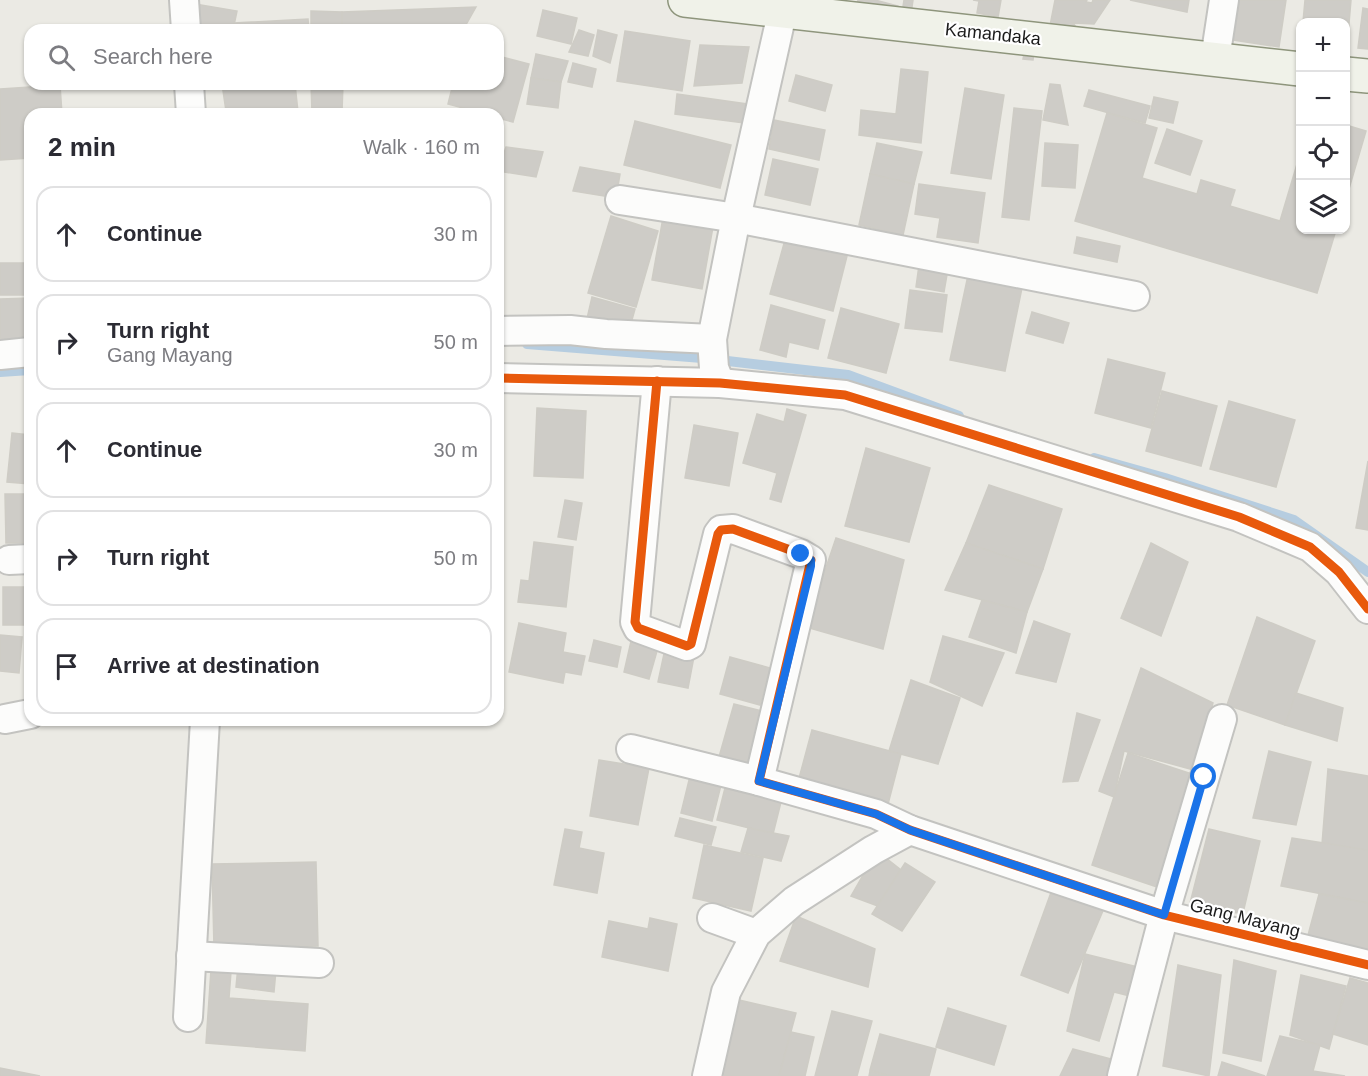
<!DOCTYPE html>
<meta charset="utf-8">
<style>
:root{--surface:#fff;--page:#f7f7f7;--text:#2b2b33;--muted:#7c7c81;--line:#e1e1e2}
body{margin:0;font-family:Arial,sans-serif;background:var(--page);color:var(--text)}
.controls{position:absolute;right:18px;top:18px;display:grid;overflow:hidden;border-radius:12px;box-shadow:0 2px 4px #0004}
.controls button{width:54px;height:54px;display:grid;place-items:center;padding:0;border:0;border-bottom:2px solid var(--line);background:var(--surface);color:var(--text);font:30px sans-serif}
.stop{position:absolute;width:18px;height:18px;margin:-14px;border:4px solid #1a73e8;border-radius:50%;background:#fff}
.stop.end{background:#1a73e8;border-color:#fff;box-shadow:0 2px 6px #0008}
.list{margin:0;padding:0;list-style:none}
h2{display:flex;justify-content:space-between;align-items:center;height:78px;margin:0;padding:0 24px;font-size:26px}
h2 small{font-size:20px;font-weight:400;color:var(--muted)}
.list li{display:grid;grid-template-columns:39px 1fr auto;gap:18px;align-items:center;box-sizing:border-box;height:96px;margin:0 12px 12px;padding:0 12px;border:2px solid var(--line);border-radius:18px}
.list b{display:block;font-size:22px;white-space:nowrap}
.list p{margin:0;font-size:20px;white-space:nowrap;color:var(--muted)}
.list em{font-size:20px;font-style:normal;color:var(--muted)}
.icon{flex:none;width:33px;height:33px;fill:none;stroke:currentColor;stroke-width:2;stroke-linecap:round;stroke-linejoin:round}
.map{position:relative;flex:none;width:1368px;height:1076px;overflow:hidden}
.search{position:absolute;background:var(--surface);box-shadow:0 2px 4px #0004;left:24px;top:24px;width:480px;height:66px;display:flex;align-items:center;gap:15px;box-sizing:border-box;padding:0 21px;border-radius:18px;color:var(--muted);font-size:22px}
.panel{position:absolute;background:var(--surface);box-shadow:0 2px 4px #0004;left:24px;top:108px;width:480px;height:618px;border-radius:18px}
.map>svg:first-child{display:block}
</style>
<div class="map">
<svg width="1368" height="1076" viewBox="0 0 1368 1076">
<rect width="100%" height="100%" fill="#ebeae4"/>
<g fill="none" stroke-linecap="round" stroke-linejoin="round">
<g stroke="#b6cde0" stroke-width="10">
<path d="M527,344l175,14 146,17 111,41"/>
<path d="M0,372l30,-2"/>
<path d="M1094,458l71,20 129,42 74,52"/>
</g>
</g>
<g fill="#ceccc7" stroke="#ceccc5" stroke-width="1.5">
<path d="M858,0h17l23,6 1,9 -42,-11z"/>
<path d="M904,0h9l-2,14 -9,-1z"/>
<path d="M973,0h28l-3,17 -21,-4 2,-12z"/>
<path d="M1055,0h32l-1,2 6,1 1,-3h17l-16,24 -21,-1 10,14 -34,-6z"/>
<path d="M1130,0h59l-2,12z"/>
<path d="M1233,0h53l-7,47 -52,-8z"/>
<path d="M1305,0h46l-4,47 -1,-25h-43z"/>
<path d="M195,4l42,7 -4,19h-42z"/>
<path d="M476,7l-13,23h-121v-18z"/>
<path d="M1363,8l5,1v40l-10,-1z"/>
<path d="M543,10l34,8 -6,26 -34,-8z"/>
<path d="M311,11l31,1v18h-31z"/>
<path d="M308,19l1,11h-75v-7z"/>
<path d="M579,30l15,5 -6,21 -19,-4z"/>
<path d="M598,30l19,5 -7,28 -17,-7z"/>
<path d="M625,31l65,10 -8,50 -65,-10z"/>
<path d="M700,45l49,2 -7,36 -48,3z"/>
<path d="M1034,52l-1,8 -10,-1 1,-5z"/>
<path d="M536,54l32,7 -7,21 -30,-4z"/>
<path d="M498,56l31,8 -16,58 -15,-4v-4h-13l-37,-10 5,-20h45z"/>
<path d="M573,63l23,6 -4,18 -24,-5z"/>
<path d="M901,69l27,3 -7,71 -62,-8 2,-25 35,4z"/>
<path d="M796,75l36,10 -7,26 -36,-10z"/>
<path d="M531,78l30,4 -3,26 -31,-4z"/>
<path d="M222,84h73l3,28 -72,-1z"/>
<path d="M311,84h32l-1,28h-30z"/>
<path d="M1050,84l10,1 8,40 -25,-5z"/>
<path d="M60,85l2,29h-32v44l-30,2v-71z"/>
<path d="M965,88l39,7 -13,84 -40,-6z"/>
<path d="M1089,90l61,16 -5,17 -61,-17z"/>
<path d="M677,94l70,10 -3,19 -69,-9z"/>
<path d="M1154,97l24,5 -5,21 -24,-5z"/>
<path d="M1014,108l28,3 -13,109 -27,-3z"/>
<path d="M178,109v5h-64v-2z"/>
<path d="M1107,113l50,15 -15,50 55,16 4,-14 34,10 -5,16 50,15 20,-67v76h36l-19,63 -242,-72z"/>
<path d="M774,120l51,10 -6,30 -50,-11z"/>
<path d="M635,121l96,24 -11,43 -96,-23z"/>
<path d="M1346,125l20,6 -20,68z"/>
<path d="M1167,129l35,12 -12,34 -35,-12z"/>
<path d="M877,143l45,9 -8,32 -44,-10z"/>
<path d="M1045,143l33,2 -3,43 -33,-2z"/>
<path d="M506,147l37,5 -7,25 -38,-6z"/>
<path d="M773,159l45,10 -8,36 -45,-10z"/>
<path d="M580,167l40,7 -4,24 -43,-7z"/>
<path d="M870,174l44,10 -11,51 -44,-10z"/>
<path d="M919,184l66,9 -7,50 -41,-6 3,-19 -25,-4z"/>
<path d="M664,212l50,9 -12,68 -50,-9z"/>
<path d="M611,216l47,15 -22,76 -48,-14z"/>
<path d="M1077,237l43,9 -3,16 -43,-9z"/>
<path d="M785,240l62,16 -14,55 -63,-17z"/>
<path d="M920,258l29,5 -5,29 -28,-5z"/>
<rect x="0" y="263" width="30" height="32"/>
<path d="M970,266l54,12 -19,93 -55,-11z"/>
<path d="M910,290l37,5 -5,37 -37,-4z"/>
<path d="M592,297l43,12 -7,25 -42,-11z"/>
<path d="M30,298v42l-30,1v-42z"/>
<path d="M771,305l54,15 -7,29 -29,-7 -3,15 -26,-7z"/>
<path d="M841,308l58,16 -13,49 -58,-15z"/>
<path d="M1032,312l37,11 -6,20 -37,-10z"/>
<path d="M1108,359l57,14 -14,55 -56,-15z"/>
<path d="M1162,391l55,15 -16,60 -55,-15z"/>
<path d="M1229,401l66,19 -19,67 -66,-18z"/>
<path d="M537,408l49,3 -3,67 -49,-2z"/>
<path d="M787,409l19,6 -25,87 -11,-3 7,-26 -34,-10 14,-49 27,8z"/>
<path d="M694,425l44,8 -9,53 -44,-8z"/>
<path d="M12,433l18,2v49l-23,-2z"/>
<path d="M866,448l64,20 -21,74 -64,-16z"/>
<path d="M1368,461v69l-12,-2z"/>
<path d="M989,485l73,24 -19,60 -77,-26z"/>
<path d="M5,494h25v49h-24z"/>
<path d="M565,500l17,3 -6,37 -18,-3z"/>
<path d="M836,538l68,22 -21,89 -77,-22z"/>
<path d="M534,542l39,5 -7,60 -48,-5 3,-22 8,1z"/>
<path d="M966,543l77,26 -16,43 -82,-22z"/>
<path d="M1151,543l37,19 -27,74 -40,-18z"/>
<rect x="3" y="587" width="25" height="38"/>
<path d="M982,600l45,12 -11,41 -47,-16z"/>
<path d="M1257,617l58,24 -30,84 -58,-20z"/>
<path d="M1034,621l36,13 -14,48 -40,-9z"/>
<path d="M519,623l47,10 -3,19 22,4 -4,19 -16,-3 -2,11 -54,-11z"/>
<path d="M0,635l22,2 -3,36 -19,-2z"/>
<path d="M943,636l61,17 -22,53 -52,-24z"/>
<path d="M632,637l27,7 -10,35 -25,-7z"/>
<path d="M594,640l27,7 -4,20 -28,-6z"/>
<path d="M667,640l29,6 -8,42 -30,-6z"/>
<path d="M730,657l40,11 -10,37 -40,-11z"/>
<path d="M1141,668l72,35 -19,67 -70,-19 -10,46 -15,-6z"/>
<path d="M911,680l49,18 -22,66 -49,-13z"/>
<path d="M1296,693l47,15 -6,33 -52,-16z"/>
<path d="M734,704l36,9 -14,54 -37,-10z"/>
<path d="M1077,713l23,7 -22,61 -15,1z"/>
<path d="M812,730l89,24 -14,54 -89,-26z"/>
<path d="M1269,751l42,11 -15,63 -43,-7z"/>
<path d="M1128,753l73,24 -41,111 -68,-23z"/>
<path d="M599,760l50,8 -11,57 -48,-9z"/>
<path d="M1328,769l40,7v75l-46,-7z"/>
<path d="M691,772l31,9 -10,40 -31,-8z"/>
<path d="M725,788l56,14 -8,32 -56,-14z"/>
<path d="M680,818l36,9 -5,18 -36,-9z"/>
<path d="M748,828l41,8 -8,25 -40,-9z"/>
<path d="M565,829l17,3 -3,16 25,5 -7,40 -43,-8z"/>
<path d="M1209,829l51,12 -17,72 -55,-2z"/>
<path d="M1292,838l76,12v53l-87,-17z"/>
<path d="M704,845l59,13 -12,53 -58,-13z"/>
<path d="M877,851l24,19 -23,36 -27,-10z"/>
<path d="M316,862l2,84 -104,2 -2,-84z"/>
<path d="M905,863l30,19 -33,49 -30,-17z"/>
<path d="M1053,887l52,19 -37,87 -47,-18z"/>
<path d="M1319,894l49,9v50l-61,-14z"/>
<path d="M796,916l79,33 -7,38 -88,-26z"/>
<path d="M650,918l27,6 -9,47 -66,-14 7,-36 39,8z"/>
<path d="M1085,954l49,12 -4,30 -16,-4 -15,49 -32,-10z"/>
<path d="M1234,960l42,11 -15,90 -38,-8z"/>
<path d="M1178,965l43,10 -12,101 -46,-10z"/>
<path d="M238,966l38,4 -2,22 -38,-5z"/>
<path d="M211,970l20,2 -2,26 79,6 -3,47 -99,-8z"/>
<path d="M1301,975l45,11 -17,63 -39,-14z"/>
<path d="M1350,978l18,5v62l-35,-11z"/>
<path d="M739,1000l57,13 -17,63h-52l-7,-2z"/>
<path d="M948,1008l58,18 -12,39 -58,-18z"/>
<path d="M832,1011l40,10 -15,55h-42z"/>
<path d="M791,1032l23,5 -9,39h-26z"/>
<path d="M880,1034l56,15 -7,27h-38l-21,-6z"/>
<path d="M1280,1036l40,9 -7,26 32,5h-78z"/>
<path d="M1073,1049l42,11 -3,16h-52z"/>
<path d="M1222,1062l43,14h-47z"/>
<path d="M0,1068l40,8h-40z"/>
<path d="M870,1071l18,5h-19z"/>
</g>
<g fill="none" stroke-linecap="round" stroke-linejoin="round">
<defs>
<g id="street">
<path d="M184,0l2,30"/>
<path d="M1215,59l9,-59"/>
<path d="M189,84l2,30"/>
<path d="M620,200l116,18 399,78"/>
<path d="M498,331l72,-1 36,4 106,5"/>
<path d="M0,355l30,-3"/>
<path d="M498,378l222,5 125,12 394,122 71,30 29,25 29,37"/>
<path d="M657,381l-22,241 3,6 49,18 4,-2 27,-110 3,-4 12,-1 68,25 10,6 -52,221 117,33 34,16 254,85 204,50"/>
<path d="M720,383l-6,-15 -2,-29 24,-121 49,-218"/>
<path d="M9,560l21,-1"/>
<path d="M5,719l25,-5"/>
<path d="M631,749l128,32"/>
<path d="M712,918l44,16"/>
<path d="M191,956l128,7"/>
<path d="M188,1017l17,-297"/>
<path d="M707,1076l19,-84 30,-58 38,-33 79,-51 37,-20"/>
<path d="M1122,1076l42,-161 58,-196"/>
</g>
<g id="secondary">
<path d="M685,0l615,69"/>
<path d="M1346,74l22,2"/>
</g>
</defs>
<use href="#street" stroke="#c3c3c0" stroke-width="32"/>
<use href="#secondary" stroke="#8e957c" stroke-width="36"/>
<use href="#street" stroke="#fcfcfb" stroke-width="28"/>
<use href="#secondary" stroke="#f0f2e9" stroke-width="33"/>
<defs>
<g id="cycleway">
<path d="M498,378l222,5 125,12 394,122 71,30 29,25 29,37"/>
<path d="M657,381l-22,241 3,6 49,18 4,-2 27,-110 3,-4 12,-1 68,25 10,6 -52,221 117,33 34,16 254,85 204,50"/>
</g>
</defs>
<use href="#cycleway" stroke="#fff" stroke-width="13"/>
<use href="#cycleway" stroke="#e8590c" stroke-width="9"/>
</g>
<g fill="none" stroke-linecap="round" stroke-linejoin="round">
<path stroke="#1a73e8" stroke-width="8" d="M801,554l10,6v6l-52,215 117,33 34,16 254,85 40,-138"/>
</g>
<g text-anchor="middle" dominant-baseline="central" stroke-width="4.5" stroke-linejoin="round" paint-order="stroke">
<g font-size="18" fill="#1c1c1c" stroke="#fff">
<text transform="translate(993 34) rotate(6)">Kamandaka</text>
<text transform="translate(1245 918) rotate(14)">Gang Mayang</text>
</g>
</g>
</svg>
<div class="controls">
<button>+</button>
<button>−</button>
<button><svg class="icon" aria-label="locate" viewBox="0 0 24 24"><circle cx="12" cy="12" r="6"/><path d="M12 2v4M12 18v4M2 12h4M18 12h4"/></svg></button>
<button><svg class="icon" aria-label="layers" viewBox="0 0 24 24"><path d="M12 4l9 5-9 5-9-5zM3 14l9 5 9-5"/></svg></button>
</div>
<div class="stop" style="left:1204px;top:777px"></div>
<div class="stop end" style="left:801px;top:554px"></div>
<div class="search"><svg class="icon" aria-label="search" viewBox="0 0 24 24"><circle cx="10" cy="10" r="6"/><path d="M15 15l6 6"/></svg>Search here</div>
<section class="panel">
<h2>2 min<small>Walk · 160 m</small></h2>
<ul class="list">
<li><svg class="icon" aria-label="ahead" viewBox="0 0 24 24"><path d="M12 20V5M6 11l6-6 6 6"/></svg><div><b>Continue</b></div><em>30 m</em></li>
<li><svg class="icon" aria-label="right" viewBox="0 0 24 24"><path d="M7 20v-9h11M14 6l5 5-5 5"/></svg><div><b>Turn right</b><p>Gang Mayang</p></div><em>50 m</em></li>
<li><svg class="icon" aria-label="ahead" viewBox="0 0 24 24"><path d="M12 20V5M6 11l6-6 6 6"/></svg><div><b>Continue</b></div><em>30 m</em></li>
<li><svg class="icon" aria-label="right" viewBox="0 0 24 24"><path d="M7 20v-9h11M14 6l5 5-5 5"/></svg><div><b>Turn right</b></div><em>50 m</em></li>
<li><svg class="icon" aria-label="arrive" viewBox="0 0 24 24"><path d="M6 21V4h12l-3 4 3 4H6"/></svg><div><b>Arrive at destination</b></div></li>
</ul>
</section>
</div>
